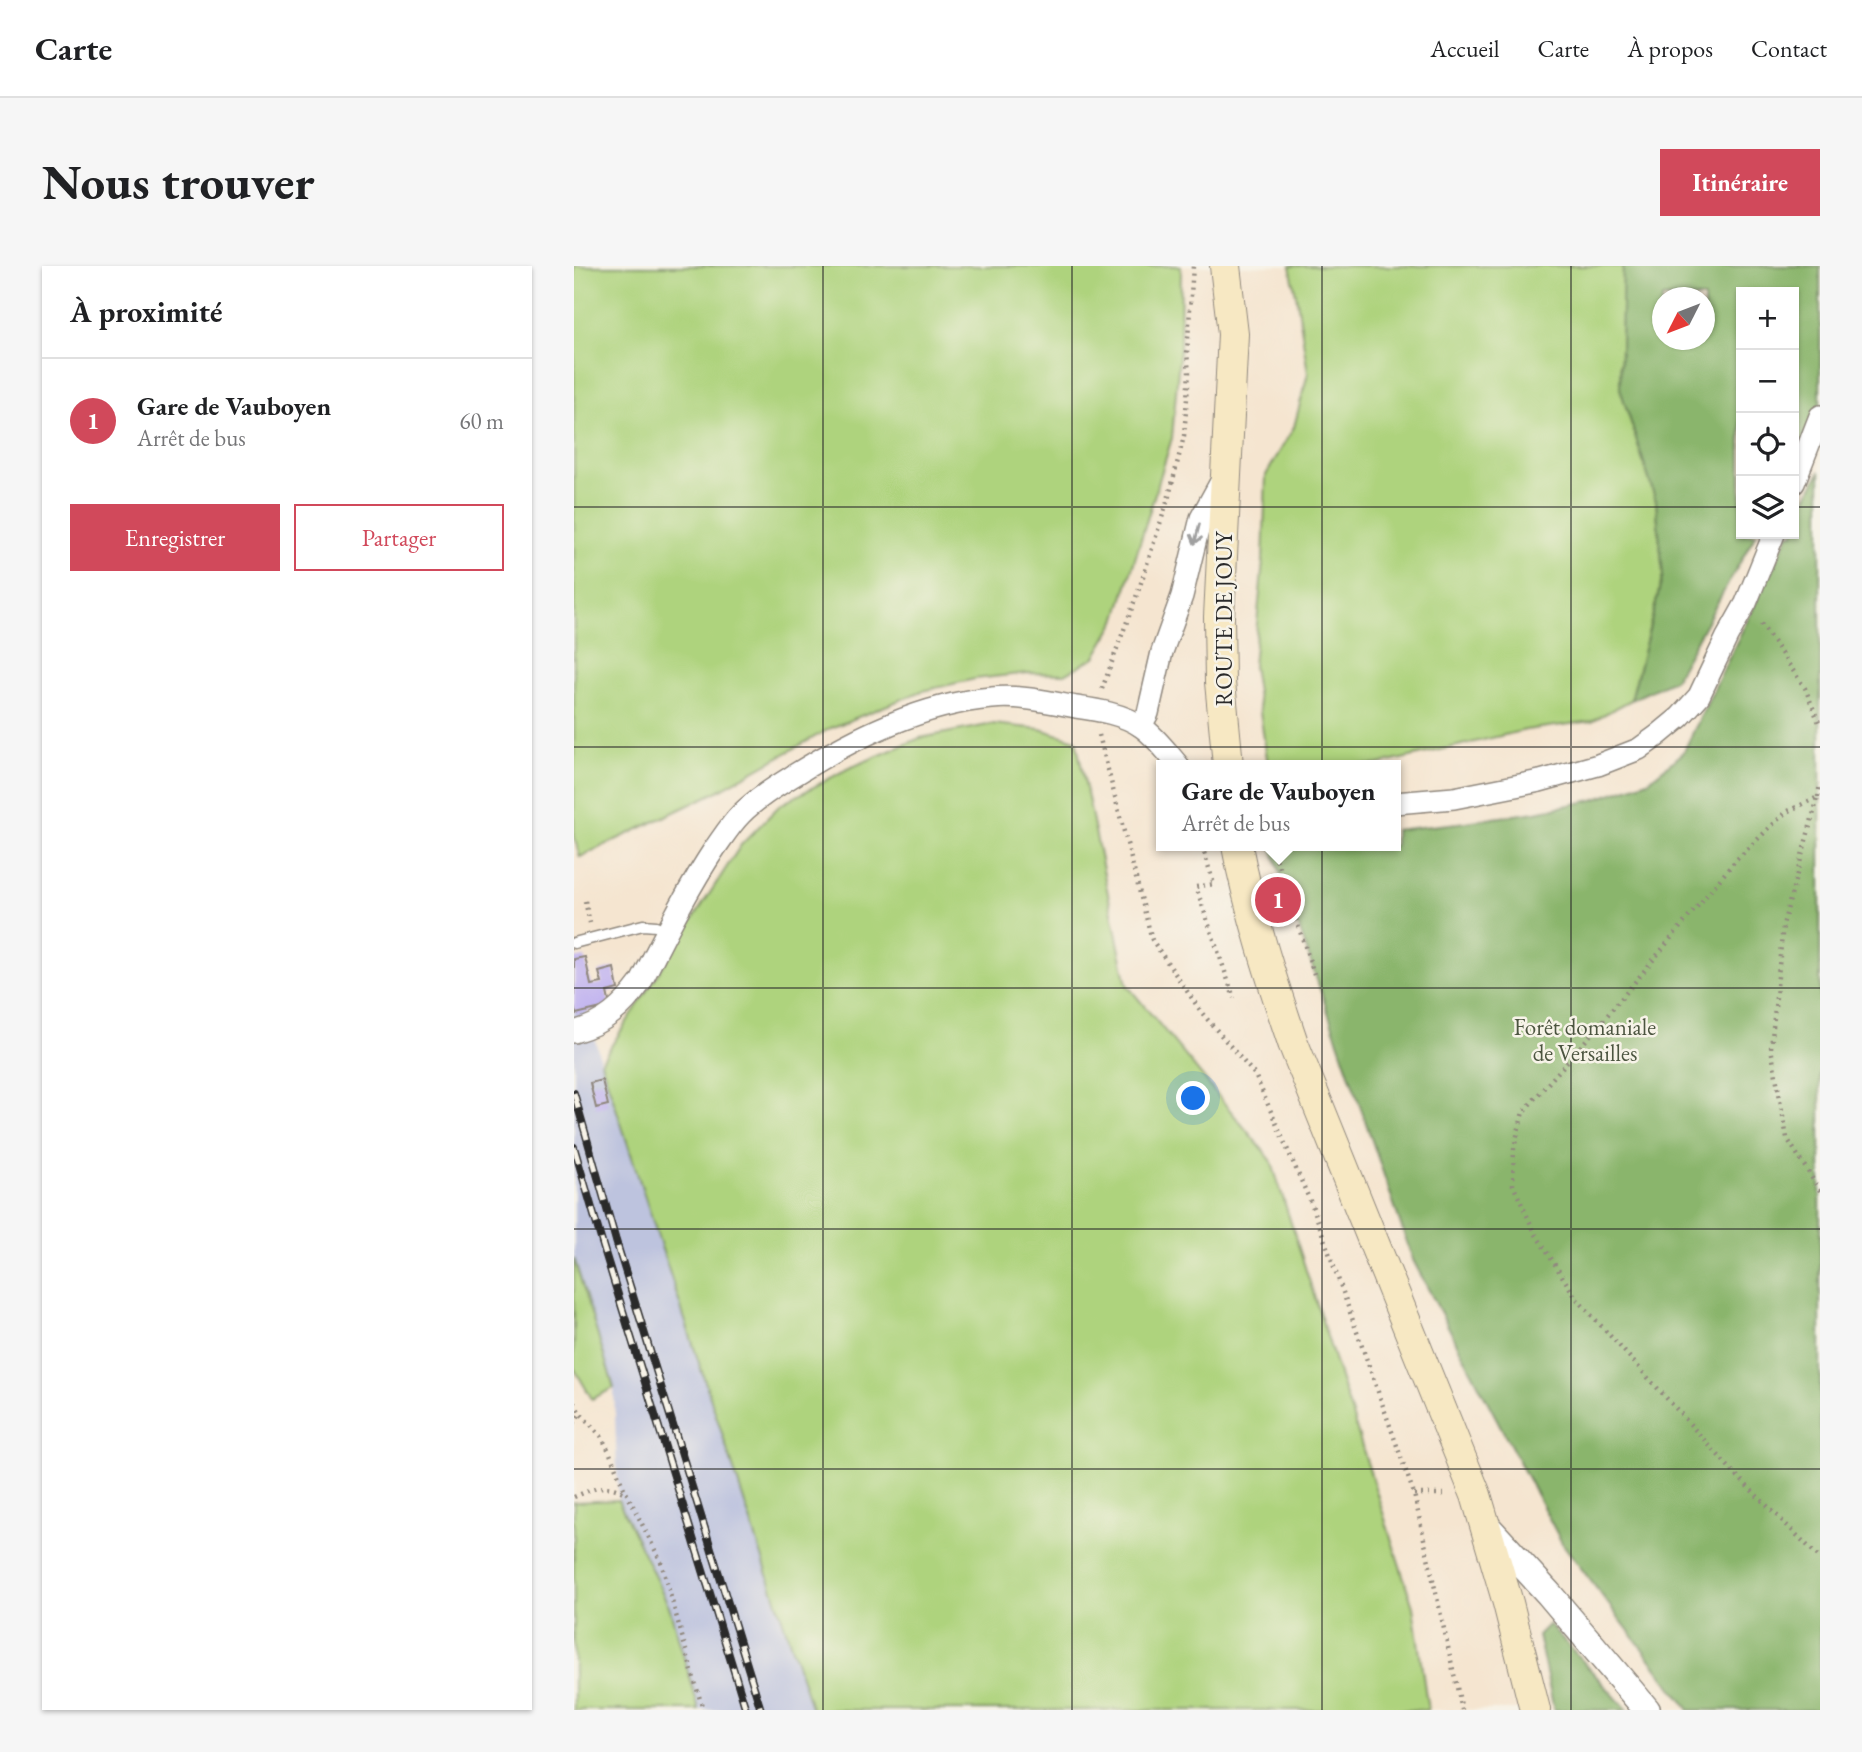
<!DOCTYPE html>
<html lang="fr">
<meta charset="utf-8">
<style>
:root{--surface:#fff;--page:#f6f6f6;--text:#202124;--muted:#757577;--line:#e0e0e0;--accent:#d1495b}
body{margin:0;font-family:"EB Garamond",serif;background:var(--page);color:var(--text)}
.controls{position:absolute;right:21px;top:21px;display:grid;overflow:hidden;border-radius:0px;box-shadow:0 2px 5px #0004}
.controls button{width:63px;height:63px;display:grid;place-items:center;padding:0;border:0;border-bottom:2px solid var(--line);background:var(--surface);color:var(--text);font:35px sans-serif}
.compass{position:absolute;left:1078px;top:21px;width:63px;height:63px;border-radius:50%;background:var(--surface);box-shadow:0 2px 5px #0004;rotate:228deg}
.you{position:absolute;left:620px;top:833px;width:24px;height:24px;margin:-18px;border:5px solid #fff;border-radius:50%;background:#1a73e8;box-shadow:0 0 0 10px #1a73e833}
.badge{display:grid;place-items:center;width:46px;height:46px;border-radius:50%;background:var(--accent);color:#fff;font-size:23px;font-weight:700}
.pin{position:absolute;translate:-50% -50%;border:4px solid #fff;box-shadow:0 2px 7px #0006}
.popup{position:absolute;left:582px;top:494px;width:245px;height:91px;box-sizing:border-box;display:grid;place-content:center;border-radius:0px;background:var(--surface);filter:drop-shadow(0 2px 5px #0005);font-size:23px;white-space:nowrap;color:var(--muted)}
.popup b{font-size:26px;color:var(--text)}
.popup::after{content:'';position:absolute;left:50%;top:100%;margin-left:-14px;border:14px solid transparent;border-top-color:var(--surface)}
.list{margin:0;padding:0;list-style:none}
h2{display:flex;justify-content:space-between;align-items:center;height:91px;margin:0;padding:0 28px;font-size:30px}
h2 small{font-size:23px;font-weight:400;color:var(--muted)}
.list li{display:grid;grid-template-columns:46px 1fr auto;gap:21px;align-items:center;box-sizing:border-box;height:126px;padding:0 28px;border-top:2px solid var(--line)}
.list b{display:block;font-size:26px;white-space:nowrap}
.list p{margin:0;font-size:23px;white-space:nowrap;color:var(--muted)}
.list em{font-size:23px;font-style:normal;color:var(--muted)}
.actions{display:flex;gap:14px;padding:21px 28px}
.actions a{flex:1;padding:16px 0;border:2px solid var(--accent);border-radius:0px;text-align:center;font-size:24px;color:var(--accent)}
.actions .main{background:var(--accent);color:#fff}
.icon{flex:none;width:38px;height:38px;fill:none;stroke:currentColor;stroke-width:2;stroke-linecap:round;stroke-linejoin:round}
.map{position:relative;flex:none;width:1246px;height:1444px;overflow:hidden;border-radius:0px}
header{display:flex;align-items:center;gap:42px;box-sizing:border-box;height:98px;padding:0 35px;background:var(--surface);border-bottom:2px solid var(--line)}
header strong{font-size:33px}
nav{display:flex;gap:38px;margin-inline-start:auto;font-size:24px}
.intro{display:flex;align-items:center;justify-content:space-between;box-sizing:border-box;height:168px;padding:0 42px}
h1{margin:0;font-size:49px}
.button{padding:18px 32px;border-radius:0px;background:var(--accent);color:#fff;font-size:24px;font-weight:700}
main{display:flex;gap:42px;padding:0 42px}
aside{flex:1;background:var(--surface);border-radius:0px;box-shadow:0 2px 5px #0004}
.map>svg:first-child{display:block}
</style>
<header>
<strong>Carte</strong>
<nav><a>Accueil</a><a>Carte</a><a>À propos</a><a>Contact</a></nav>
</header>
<div class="intro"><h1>Nous trouver</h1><a class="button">Itinéraire</a></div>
<main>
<aside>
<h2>À proximité<small></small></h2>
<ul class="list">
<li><span class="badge">1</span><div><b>Gare de Vauboyen</b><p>Arrêt de bus</p></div><em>60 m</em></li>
</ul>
<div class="actions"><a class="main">Enregistrer</a><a>Partager</a></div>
</aside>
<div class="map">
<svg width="1246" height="1444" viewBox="0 0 1246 1444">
<rect width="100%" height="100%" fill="#f7f3e8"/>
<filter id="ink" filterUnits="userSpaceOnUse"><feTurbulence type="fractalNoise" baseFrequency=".0143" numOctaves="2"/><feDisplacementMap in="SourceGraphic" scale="14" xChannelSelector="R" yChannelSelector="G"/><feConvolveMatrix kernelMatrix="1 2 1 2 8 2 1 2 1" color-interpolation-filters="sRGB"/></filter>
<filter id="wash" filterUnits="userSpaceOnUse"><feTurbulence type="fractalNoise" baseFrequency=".00686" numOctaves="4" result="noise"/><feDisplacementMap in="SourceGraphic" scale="28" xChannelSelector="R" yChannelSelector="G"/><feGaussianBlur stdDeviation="1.57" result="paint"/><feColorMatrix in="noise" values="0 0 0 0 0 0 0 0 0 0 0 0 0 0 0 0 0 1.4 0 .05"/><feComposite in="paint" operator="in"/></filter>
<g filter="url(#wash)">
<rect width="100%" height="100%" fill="#f5e5d0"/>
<path fill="#bdc3de" d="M0,696l27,100 211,648h-113l-30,-104 -51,-106 -4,-113 -40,-129z"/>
<g fill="#aed37d" stroke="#6c7f54" stroke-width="2">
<path d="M0,0h607l-1,81 -8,91 -56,183 -21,36 -30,17 -37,-1 -53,6 -53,12 -91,37 -117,65 -134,64 -6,-21z"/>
<path d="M716,0h333l-3,122 36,113 7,74 -32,125 -39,21 -66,9 -150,35h-108l-15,-99 10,-105 3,-86 28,-48 14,-54 -11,-73z"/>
<path d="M419,458l47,5 36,11 51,245 144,175 142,447 15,103h-616l-211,-648 140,-217 39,-40 67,-36 73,-31z"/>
<path d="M0,992l40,130 -22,11 -18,-31z"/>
<path d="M44,1234l51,106 30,104h-125v-208z"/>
</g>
<g fill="#8ab56c" stroke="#5a704c" stroke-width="2" fill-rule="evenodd">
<path d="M1049,0h197v154l-26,47v-175h-53v242h15l-82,146 -43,20 32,-125 -7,-74 -36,-113zM1088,32h42v42h-42z"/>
<path d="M1246,205v1239h-131l-127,-167 -149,-283 -142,-414h124v-16l63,-7 78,-11 57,-12 55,-19 35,-28 106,-219h5v-11z"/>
<path d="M975,1358l78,86h-73l-16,-75z"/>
</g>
<g id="blocks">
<g fill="#bdaff0">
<path d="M11,691l6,28 11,-2 -3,-11 15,-4 4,21 -11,3 3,14 -34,8 -2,-7v-48z"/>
<path d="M28,814l6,25 -12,3 -6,-25z"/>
</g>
</g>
</g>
<g filter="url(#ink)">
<use href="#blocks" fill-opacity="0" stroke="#90887e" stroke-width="2"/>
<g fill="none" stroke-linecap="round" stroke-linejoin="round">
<defs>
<path id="service" d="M0,677l69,-18 13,1 11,5"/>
<g id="minor">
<path d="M1220,217l26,-67"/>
<path d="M567,460l7,-13 14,-61 20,-56 19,-78 22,-40"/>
<path d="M821,537l59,-5 86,-17 58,-16 41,-16 18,-13 23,-19 19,-21 28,-59 19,-34 28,-69"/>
<path d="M0,766c31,-9 48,-24 67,-50 23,-45 46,-92 74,-134 8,-11 16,-24 26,-34 16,-16 36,-28 55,-40 59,-37 126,-70 196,-76 26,-3 58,4 84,9 21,3 48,7 66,20 14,10 25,25 36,38"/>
</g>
<path id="tertiary" d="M911,1258l64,70 98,116"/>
<g id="secondary">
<path d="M651,0l8,68 -14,283 1,65 8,83"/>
<path d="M663,580c13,67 34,132 56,197l183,452 32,108 27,107"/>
</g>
</defs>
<use href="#service" stroke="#90887e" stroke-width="13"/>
<use href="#minor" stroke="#90887e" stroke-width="24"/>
<use href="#tertiary" stroke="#90887e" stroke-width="29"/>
<use href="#secondary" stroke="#90887e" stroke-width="32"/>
<g stroke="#90887e" stroke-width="4.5" stroke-dasharray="2 5" stroke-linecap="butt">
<path d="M1187,358l44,64 15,37"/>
<path d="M528,423l37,-100 30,-93 15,-60 5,-63 -2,-20 6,-87"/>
<path d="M525,469l53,205 50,73 53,62 59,135 100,284 48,216"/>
<path d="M1244,531l2,-14"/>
<path d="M628,580l12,38 -18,3 38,111"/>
<path d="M698,580l42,128"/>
<path d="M11,635l5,22"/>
<path d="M1246,925l-33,-53 -16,-90 12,-123 35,-128 -32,15 -51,49 -134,162 -78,89 -9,36 -1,37 22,48 41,65 160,177 84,83"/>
<path d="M0,1137l6,10 21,23 8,15 13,33 39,78 42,148"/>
<path d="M0,1157l6,-10"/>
<path d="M840,1228h34"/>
<path d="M0,1231c21,-9 30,-15 51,-4"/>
</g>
<use href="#service" stroke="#fff" stroke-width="10"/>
<use href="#minor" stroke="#fff" stroke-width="21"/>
<use href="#tertiary" stroke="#fff" stroke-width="26"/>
<use href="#secondary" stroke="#f7e8c3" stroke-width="30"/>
<defs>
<g id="rail">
<path d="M0,827l42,148 145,469"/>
<path d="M0,881l29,99 143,464"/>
</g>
</defs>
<use href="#rail" stroke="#2b2b2b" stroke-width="8"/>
<use href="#rail" stroke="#f7f3e8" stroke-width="5" stroke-dasharray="16" stroke-linecap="butt"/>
</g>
<defs><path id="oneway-shaft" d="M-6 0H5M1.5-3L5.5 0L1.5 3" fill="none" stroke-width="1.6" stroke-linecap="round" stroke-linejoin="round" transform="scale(1.75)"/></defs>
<use stroke="#a0a0a0" href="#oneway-shaft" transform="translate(623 268) rotate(104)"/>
</g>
<path fill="none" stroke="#2b2b2b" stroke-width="2" stroke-opacity="0.55" d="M249,0v1444M498,0v1444M748,0v1444M997,0v1444M0,241h1167M1220,241h26M0,481h1246M0,722h1246M0,963h1246M0,1203h1246"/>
<g text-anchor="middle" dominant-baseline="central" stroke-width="5" stroke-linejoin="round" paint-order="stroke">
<g font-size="23" fill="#2b2b2b" stroke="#f7f3e8">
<text transform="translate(650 353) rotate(-90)">ROUTE DE JOUY</text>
</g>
<g font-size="23" fill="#4c5540" stroke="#f7f3e8">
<text x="1011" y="761">Forêt domaniale<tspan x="1011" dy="26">de Versailles</tspan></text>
</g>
</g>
</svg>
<div class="controls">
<button>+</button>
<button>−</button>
<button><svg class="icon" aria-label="locate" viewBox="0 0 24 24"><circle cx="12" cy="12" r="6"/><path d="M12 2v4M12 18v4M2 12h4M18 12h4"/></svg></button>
<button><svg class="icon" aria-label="layers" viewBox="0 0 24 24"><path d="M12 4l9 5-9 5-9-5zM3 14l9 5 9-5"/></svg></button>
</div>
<svg class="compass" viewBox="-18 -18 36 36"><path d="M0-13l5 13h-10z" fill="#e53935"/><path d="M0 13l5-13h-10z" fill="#757577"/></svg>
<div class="you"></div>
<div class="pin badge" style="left:704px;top:634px">1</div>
<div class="popup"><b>Gare de Vauboyen</b>Arrêt de bus</div>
</div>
</main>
